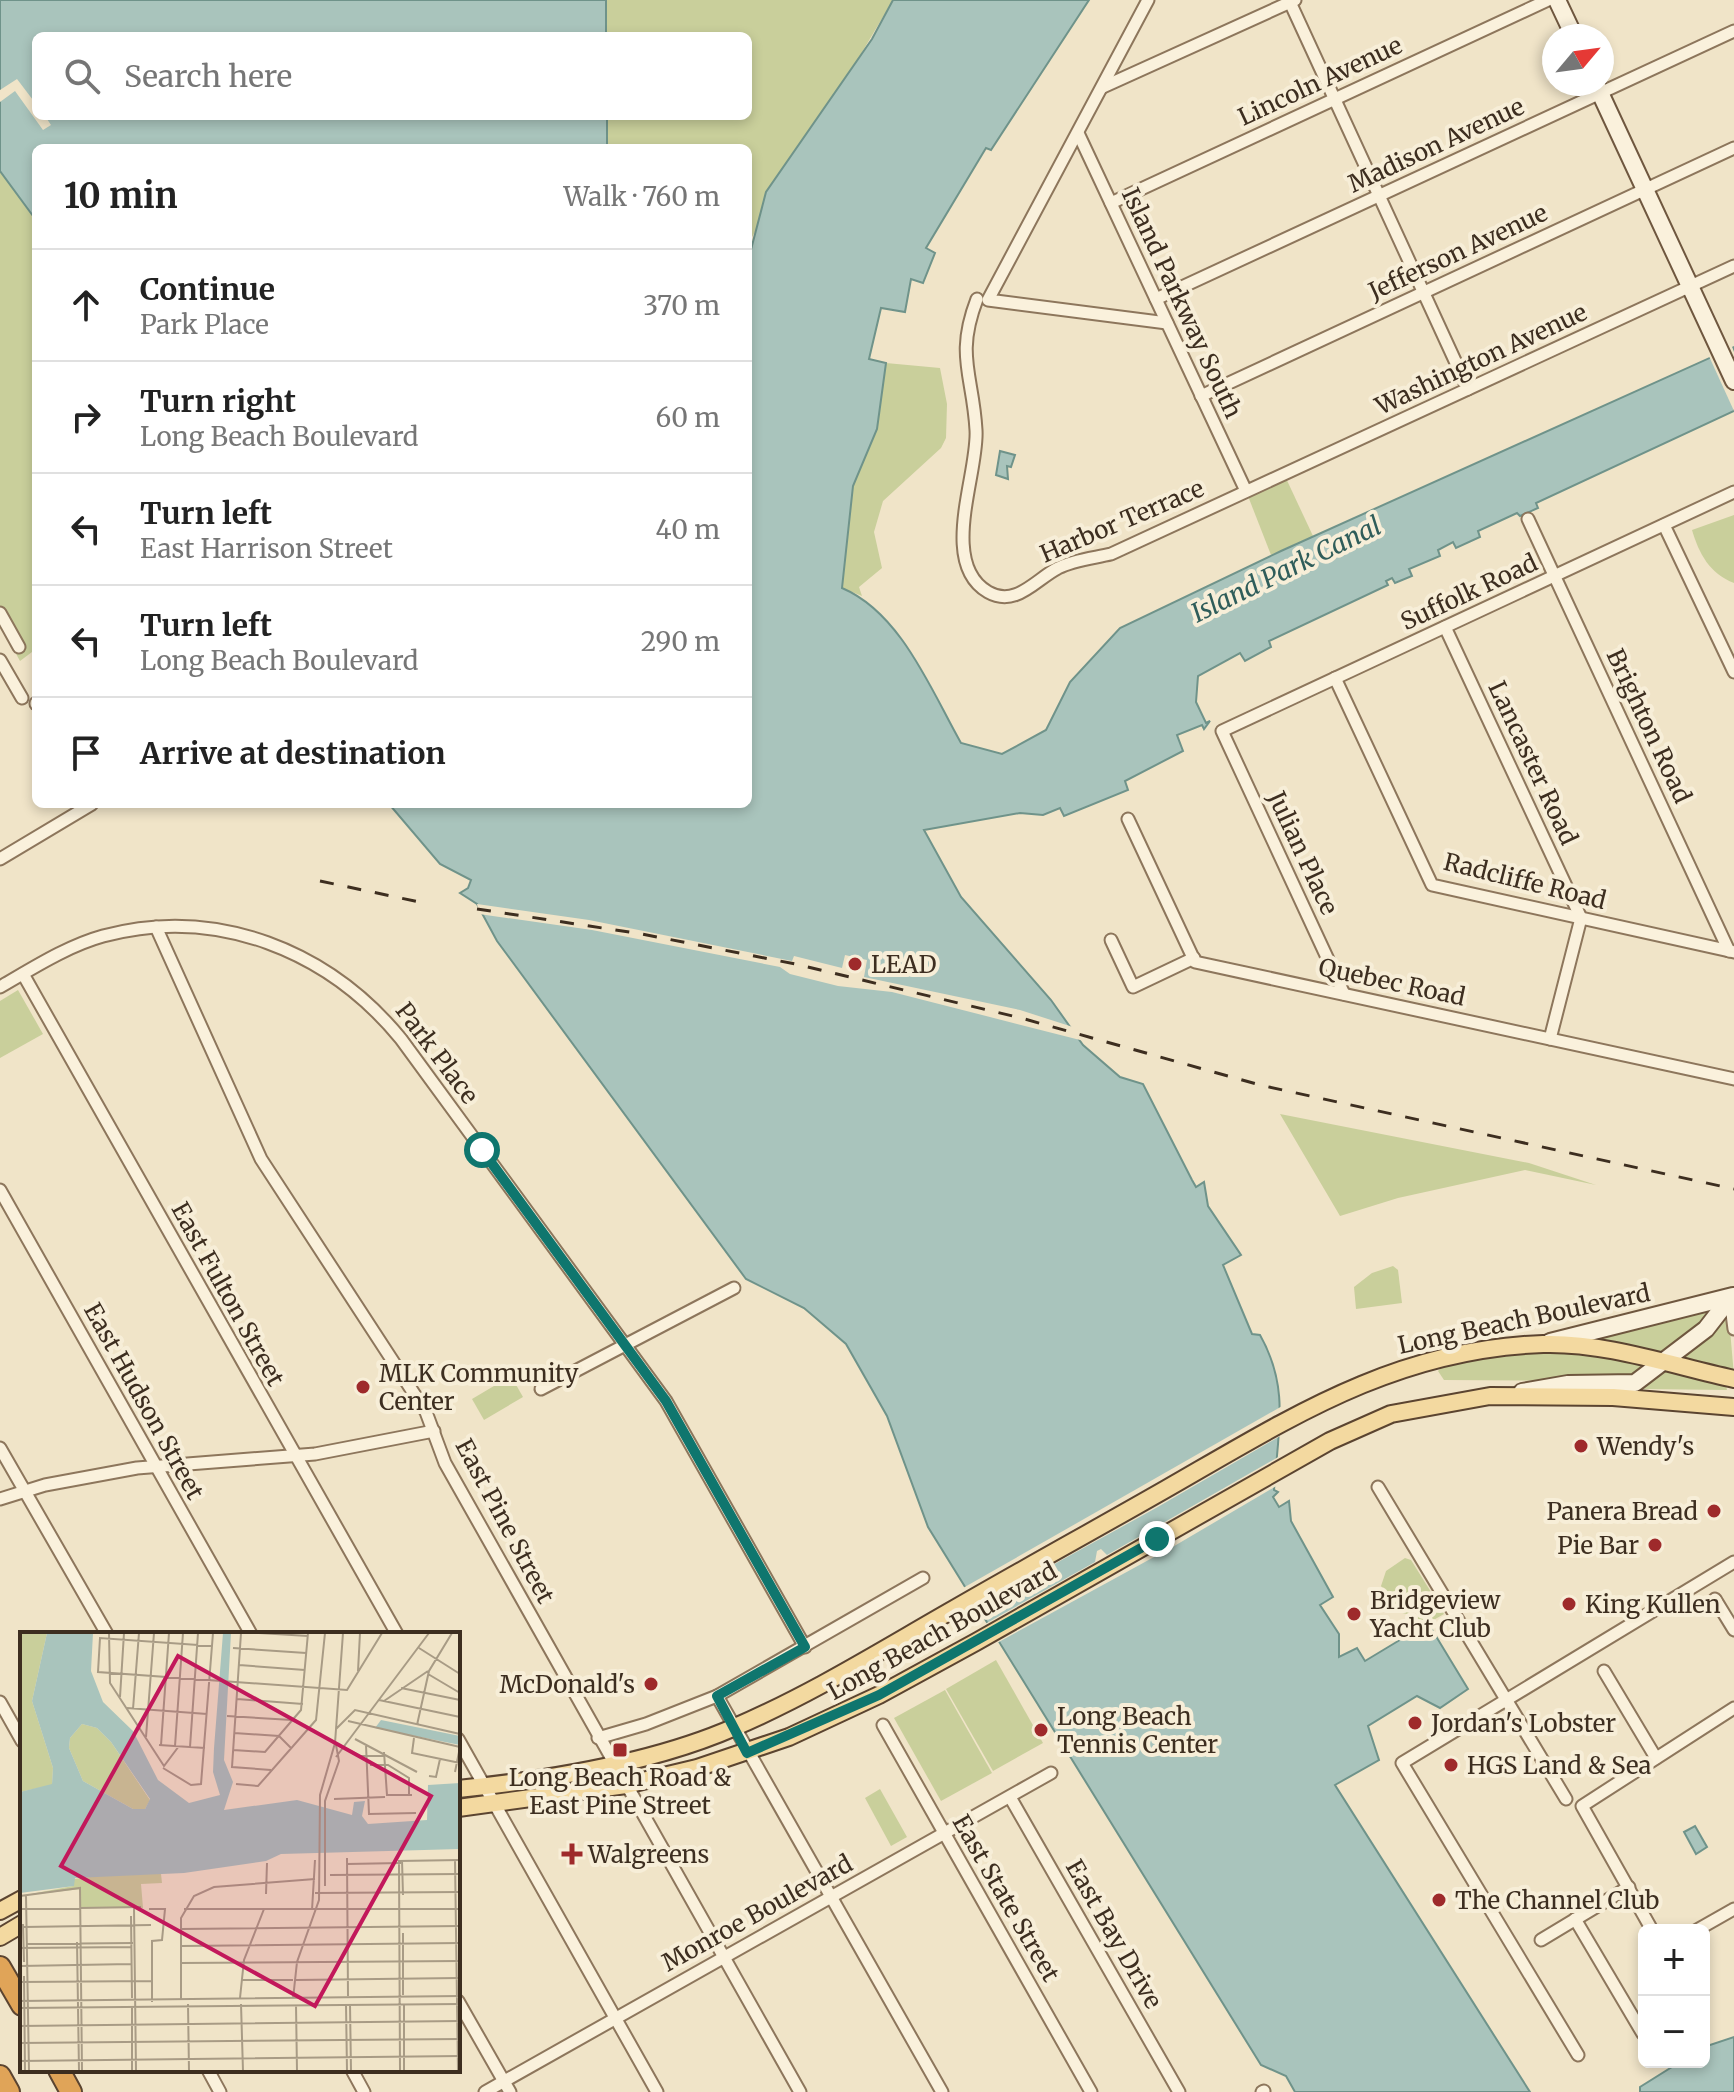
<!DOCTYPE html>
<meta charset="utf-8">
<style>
:root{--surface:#fff;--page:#f6f6f6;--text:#222;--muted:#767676;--line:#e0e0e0}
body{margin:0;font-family:Merriweather,serif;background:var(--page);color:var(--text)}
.controls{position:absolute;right:24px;bottom:24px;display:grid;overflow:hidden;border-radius:12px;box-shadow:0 4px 12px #0003}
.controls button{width:72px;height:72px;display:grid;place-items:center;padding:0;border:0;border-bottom:2px solid var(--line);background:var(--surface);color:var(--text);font:40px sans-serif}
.compass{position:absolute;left:1542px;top:24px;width:72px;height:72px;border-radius:50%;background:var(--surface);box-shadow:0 4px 12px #0003;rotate:61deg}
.stop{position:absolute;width:24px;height:24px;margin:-18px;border:6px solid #0f766e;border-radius:50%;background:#fff}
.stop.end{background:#0f766e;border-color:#fff;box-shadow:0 2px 8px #0008}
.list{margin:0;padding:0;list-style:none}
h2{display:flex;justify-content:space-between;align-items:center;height:104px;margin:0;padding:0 32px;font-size:34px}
h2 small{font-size:26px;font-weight:400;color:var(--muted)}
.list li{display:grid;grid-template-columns:52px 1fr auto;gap:24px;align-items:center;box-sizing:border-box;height:112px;padding:0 32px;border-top:2px solid var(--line)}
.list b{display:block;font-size:30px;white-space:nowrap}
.list p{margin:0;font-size:26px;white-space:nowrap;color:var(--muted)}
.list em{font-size:26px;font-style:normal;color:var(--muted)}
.icon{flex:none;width:44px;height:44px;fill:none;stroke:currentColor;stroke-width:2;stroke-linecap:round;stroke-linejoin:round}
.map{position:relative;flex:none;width:1734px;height:2092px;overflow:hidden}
.search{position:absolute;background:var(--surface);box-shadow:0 4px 12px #0003;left:32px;top:32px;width:720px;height:88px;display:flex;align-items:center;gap:20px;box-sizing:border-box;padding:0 28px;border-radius:12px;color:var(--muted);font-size:30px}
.panel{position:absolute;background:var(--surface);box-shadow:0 4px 12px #0003;left:32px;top:144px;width:720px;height:664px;border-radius:12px}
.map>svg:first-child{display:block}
</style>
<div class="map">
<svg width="1734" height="2092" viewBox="0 0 1734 2092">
<rect width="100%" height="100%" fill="#f0e4c8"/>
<g fill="#c9cf9b">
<path d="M606,0h287l-141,237 -4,24v-113h-141v-32h141v-80h-142z"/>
<path d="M0,171l36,49v429l-16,12 -20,-36z"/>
<path d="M886,363l54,5 7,36 -1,34 -5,10 -58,53 -9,31 8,36 -23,19 3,9 -20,-8 11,-102 24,-57z"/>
<path d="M1284,474l29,62 -42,19 -25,-64z"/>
<path d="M1734,515v68c-24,-9 -35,-29 -42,-53z"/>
<path d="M18,990l25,44 -43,24v-57z"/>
<path d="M1280,1114l249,49 67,22 -71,-15 -127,28 -58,18z"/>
<path d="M1393,1266l5,4 4,33 -46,6 -2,-22 18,-14z"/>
<path d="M1723,1302l-8,13 -48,39 -107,-13z"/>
<path d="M1728,1306l6,70 -61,-17z"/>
<path d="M1567,1350l40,5 41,10 -16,13 -21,3 -167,-1 -6,-9 6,-6 90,-14z"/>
<path d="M1663,1368l62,13 2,9 -83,-1v-7z"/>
<path d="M511,1376l12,21 -39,23 -12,-21z"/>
<path d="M1405,1558l6,2 20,32 -1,7 -23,15 -9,-2 -17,-26 5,-15z"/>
<path d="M1433,1607l8,2 3,5 -26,15v-12z"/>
<path d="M996,1660l47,83 -50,28 -47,-82z"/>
<path d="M945,1690l47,83 -51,28 -47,-83z"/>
<path d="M880,1789l27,48 -16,9 -26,-48z"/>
</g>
<g fill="#a9c4bc" stroke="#6f938a" stroke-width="2">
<path d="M0,0h606v36h-570v80h571v32h-571v72l-36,-49z"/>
<path d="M893,0h196l-98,150 -5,-2 -60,100 9,5 -12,30 -12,-4 -6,33 -24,-4 -12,51 17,4 -9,66 -24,57 -11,102c59,25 89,102 119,155l41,11 44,-24 24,-48 50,-54 161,-77 453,-204v64l-198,92 2,5 -18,8 -3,-3 -39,18 2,6 -24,11 -3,-6 -15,8 2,6 -31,13 3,7 -17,7 -3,-5 -6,3 2,4 -119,56 2,6 -26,14 -5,-8 -42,23 -2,26 10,21 4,-2 -6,8 -2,-4 -25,10 6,16 -58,30 3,9 -64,26 -4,-8 -17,7 -23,-2 -96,17 37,67 90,103 32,45 37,32 23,7 49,96 4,7 8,-5 4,24 33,49 -18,10 29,69 8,1c30,53 18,96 14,155l4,2 -5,5 6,10 10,-6 2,20 42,76 -13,8 19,29v23l18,-9 8,13 63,-38 40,66 -28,19 -23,-12 -49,30 11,34 -44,25 195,307h-235l-9,-16 -25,-11 -333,-538 -41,-111 -41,-72 -42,-36 -58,-29 -249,-338 -20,-37 -17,-11 8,-5 3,-8 -31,-16 -51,-60h359v-543l18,-69 106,-153z"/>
<path d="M1000,451l15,4 -4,12 -4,-1 1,13 -12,-4z"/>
<path d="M1695,1826l12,21 -11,7 -12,-22z"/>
<path d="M1734,2037v55h-94v-5l40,-25h24v-15z"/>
</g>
<g fill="#f0e4c8">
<path d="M17,79l19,25v12h9l6,9 -8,5 -28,-39 -15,11v-12z"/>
<path d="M1731,344l3,8v59l-26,-57z"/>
<path d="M477,904l112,16 203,41 2,-5 48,12 3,-13 22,5 -3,17 156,33 56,18 8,13 -192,-49 -54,-6 -48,-12 -10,-7 -188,-37 -113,-16z"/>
<path d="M1284,1405l-2,30 -126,73 -181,100 -12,-20z"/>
<path d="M1280,1456l-2,29 -102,60 -179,98 -12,-19 110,-62 2,-11 4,-2 6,6z"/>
</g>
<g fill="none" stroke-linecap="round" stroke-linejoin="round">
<defs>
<g id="street">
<path d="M1148,0l-160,300 179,23"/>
<path d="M1289,0l179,389"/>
<path d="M1103,87l192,-87"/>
<path d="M1078,133l168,358"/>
<path d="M1111,203l437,-203"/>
<path d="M977,299c-22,57 -4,76 -1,131 3,42 -38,133 12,162 28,16 48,-13 70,-24 15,-8 36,-10 53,-14l623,-288"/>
<path d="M1156,299l578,-268"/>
<path d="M1201,396l533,-248"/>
<path d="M1528,519l201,432"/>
<path d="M1664,525l70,147"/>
<path d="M0,613l19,34"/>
<path d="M1445,627l136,291 -31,121"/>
<path d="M0,660l22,38"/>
<path d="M1335,678l97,207 302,67"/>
<path d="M36,703v1"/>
<path d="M1128,819l67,143 539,117"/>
<path d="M0,859l92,-55"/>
<path d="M156,927l105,232 165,253 19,51 355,629"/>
<path d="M1111,940l22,47 61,-29"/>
<path d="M23,974l374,660"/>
<path d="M0,987c33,-19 67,-41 103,-51 114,-31 226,15 298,103l265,362 139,246"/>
<path d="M1344,994l-122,-263 512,-239"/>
<path d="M0,1190l251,444"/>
<path d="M1730,1298l4,31"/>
<path d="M541,1389l193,-101"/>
<path d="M0,1448l107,186"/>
<path d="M1378,1487l188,312"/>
<path d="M0,1499l45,-14 92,-17 178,-14 119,-23"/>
<path d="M1715,1599l19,31"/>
<path d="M1604,1671l52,87"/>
<path d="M717,1696l225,396"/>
<path d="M0,1702l22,39"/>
<path d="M883,1725l208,367"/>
<path d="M598,1738l48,-14 71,-28 206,-118"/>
<path d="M458,1739l199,353"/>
<path d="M1010,1797l169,295"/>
<path d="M1575,1919l68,115"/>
<path d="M1652,1930l-70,-124 152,-98"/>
<path d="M1697,1930l37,-21"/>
<path d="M1541,1940l88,-53"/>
<path d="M458,2001l52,91"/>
<path d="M1578,2055l-176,-292 332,-201"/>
<path d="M208,2070l12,22"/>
<path d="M352,2070l12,22"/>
<path d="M485,2092l566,-319"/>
<path d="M1262,2092l2,-1"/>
</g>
<g id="secondary">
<path d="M1557,0l17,36"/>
<path d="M1596,84l138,297"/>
<path d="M1550,1342l183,-46"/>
<path d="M1522,1392l46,-8 67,-1 71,-54 24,-31"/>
</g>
<g id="primary">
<path d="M458,1789c89,-9 195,-26 277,-62 77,-33 147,-77 219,-118 71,-41 142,-80 212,-120 124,-71 229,-140 377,-145 62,-2 131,22 191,35"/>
<path d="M458,1808l168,-23 71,-17 92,-31 90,-42 97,-53 354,-201 61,-27 99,-18 123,1 121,10"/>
<path d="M0,1911l22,-12"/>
<path d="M0,1937l22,-13"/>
</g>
<g id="highway">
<path d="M0,1967l22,38"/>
<path d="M59,2070l12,22"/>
<path d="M0,2076l9,16"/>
</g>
</defs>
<use href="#street" stroke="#8d765c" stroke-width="15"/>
<use href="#secondary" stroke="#6f573f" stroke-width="20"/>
<use href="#primary" stroke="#5b4430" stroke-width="20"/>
<use href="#highway" stroke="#5b4430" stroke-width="24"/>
<use href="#street" stroke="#faf1dc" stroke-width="11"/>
<use href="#secondary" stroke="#faf1dc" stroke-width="16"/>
<use href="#primary" stroke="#f3d9a0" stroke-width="16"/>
<use href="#highway" stroke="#e0a458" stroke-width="20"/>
<g stroke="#3d2e20" stroke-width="3" stroke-dasharray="14 14" stroke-linecap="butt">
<path d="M320,881l109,23"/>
<path d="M477,909l165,25 153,30 226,54 239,67 474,104"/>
</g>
</g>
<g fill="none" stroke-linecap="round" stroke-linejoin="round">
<path stroke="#0f766e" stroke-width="10" d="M482,1150l184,251 139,246 -88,49 30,57 132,-58 278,-156"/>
</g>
<g fill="#9e2a2b" stroke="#f7eed8" stroke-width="3">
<circle cx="855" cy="964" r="8"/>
<circle cx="363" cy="1387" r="8"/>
<circle cx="1581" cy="1446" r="8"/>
<circle cx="1714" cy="1511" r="8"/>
<circle cx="1655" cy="1545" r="8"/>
<circle cx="1569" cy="1604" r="8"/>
<circle cx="1354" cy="1614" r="8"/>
<circle cx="651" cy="1684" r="8"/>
<circle cx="1415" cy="1723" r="8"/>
<circle cx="1041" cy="1730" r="8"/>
<rect x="612" y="1742" width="16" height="16" rx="4"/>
<circle cx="1451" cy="1765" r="8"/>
<path d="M568 1842h8v8h8v8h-8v8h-8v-8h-8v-8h8z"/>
<circle cx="1439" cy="1900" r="8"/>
</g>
<g text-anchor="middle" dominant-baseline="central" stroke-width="8" stroke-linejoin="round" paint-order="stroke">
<g font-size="24" fill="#3d2e20" stroke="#f7eed8">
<text transform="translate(1320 81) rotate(-25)">Lincoln Avenue</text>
<text transform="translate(1436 145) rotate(-25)">Madison Avenue</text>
<text transform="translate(1458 252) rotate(-25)">Jefferson Avenue</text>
<text transform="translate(1182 303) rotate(65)">Island Parkway South</text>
<text transform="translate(1481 359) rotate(-25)">Washington Avenue</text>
<text transform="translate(1122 521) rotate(-23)">Harbor Terrace</text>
<text transform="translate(1469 592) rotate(-25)">Suffolk Road</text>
<text transform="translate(1649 726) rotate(65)">Brighton Road</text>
<text transform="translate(1533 763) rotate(65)">Lancaster Road</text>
<text transform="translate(1303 853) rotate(65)">Julian Place</text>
<text transform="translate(1525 881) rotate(14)">Radcliffe Road</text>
<text transform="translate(1392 982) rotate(12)">Quebec Road</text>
<text transform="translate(437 1053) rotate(53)">Park Place</text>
<text transform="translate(228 1294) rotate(61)">East Fulton Street</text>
<text transform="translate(1524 1319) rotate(-12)">Long Beach Boulevard</text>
<text transform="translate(144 1401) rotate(61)">East Hudson Street</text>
<text transform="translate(505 1521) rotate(62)">East Pine Street</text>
<text transform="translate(942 1631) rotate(-29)">Long Beach Boulevard</text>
<text transform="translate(1006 1898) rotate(60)">East State Street</text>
<text transform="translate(757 1913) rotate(-29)">Monroe Boulevard</text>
<text transform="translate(1114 1934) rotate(60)">East Bay Drive</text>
</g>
<g font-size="24" fill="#3d2e20" stroke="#f7eed8" text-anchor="start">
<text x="871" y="964">LEAD</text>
<text x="379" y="1373">MLK Community<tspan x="379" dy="28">Center</tspan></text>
<text x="1597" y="1446">Wendy's</text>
<text x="1698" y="1511" text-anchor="end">Panera Bread</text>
<text x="1639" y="1545" text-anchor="end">Pie Bar</text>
<text x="1370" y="1600">Bridgeview<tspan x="1370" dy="28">Yacht Club</tspan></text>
<text x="1585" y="1604">King Kullen</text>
<text x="635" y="1684" text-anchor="end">McDonald's</text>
<text x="1057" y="1716">Long Beach<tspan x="1057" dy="28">Tennis Center</tspan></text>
<text x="1431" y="1723">Jordan's Lobster</text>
<text x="1467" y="1765">HGS Land &amp; Sea</text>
<text x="620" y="1777" text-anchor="middle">Long Beach Road &amp;<tspan x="620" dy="28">East Pine Street</tspan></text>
<text x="588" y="1854">Walgreens</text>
<text x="1455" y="1900">The Channel Club</text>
</g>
<g font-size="26" font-style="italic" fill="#2f5d5a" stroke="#f7eed8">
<text transform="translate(1286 569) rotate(-26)">Island Park Canal</text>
</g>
</g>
<g transform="translate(20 1632)">
<rect width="440" height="440" fill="#f0e4c8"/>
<path d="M0,1h27l-15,68 21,67 -1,17 -32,7zM62,92l15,4 14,14 39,58 -5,9h-12l-50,-28 -14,-33 1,-10zM105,241l36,1 1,9 -21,1 2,24h-62v-19l-61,7 53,-10v-7z" fill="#c9cf9b"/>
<path d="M27,1h46l-2,38 12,31 30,29 25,49 31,23 31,-8 -7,-23 1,-24 9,-115h8l-7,127 9,22 -9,28 73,-10 55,15 2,-13 11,-1 -3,15 6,8 59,-4 1,-35 32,-2v66l-179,5 -15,7 -82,12 -109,5 -1,8 -54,7v-101l32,-8 1,-16 -21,-67zM62,92l15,4 14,14 39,57 -5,10h-12l-50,-28 -14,-33 1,-10zM361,88l79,16v9l-85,-17z" fill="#a9c4bc" fill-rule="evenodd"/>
<path fill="none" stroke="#a89b85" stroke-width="2" d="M89,1l1,50 54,83 15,-20M221,1l-9,134 39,3M239,1l49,3M192,14l-112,-8 -2,34 249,18 35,-57M213,16l73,5M399,16l41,26M219,33l66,5M338,39l2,-38M408,42l32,19M381,56l59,12M100,65l4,-64M217,67l66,5M359,68l81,17M364,69l44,-30M107,76l80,6M113,77l6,-76M207,84l65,4M328,89l112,26M397,93l12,-54 23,-38M316,97l19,-19 105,24M214,101l45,3 12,12M126,105l8,-104M394,106l-2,15 48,10M335,107l62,33M139,113l46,3M141,113l8,-112M346,113l3,69 47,-1M155,114l8,-113M170,115l8,-114M323,115l17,9h24M213,118l32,2 36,-42 7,-77M364,120l3,43h25M316,125l93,-124M350,133h18l21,13v17M143,136l28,17 10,-1 12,-151M435,140l5,-25M409,144l7,1 4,-18M216,152l22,2 58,-66 9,-87M314,167l51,-2M327,226l1,138M382,228l1,35M435,228l3,211M327,232l54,-1M310,243l130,-1M305,254v-85l14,-40 -3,-16M295,261l145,-1M246,262l1,-31M0,264l60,-8 2,183M6,264l3,175M114,275l2,164M60,276l61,-1M0,277h60M129,277h16l-3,31 -10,1v61M164,277h276M292,278l3,-50M111,284l1,82M3,292l1,38M4,295l127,-2M161,297l279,-3M383,301v62M57,310l2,129M7,312l106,-1M161,314l279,-3M0,316l111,-1M161,331l279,-2M0,334l111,-2M4,344l1,95M221,348h52M276,348l163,-2M0,350l132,-1M220,366l4,-38 20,-51M161,367v-81l13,-22 20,-9 101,-8M273,367l4,-37 22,-62 1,-105 15,-52 8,-110M0,369l440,-5M168,372l1,67M221,372l2,67M326,372l1,67M330,372l1,67M276,373l1,66M384,373v66M0,376l440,-4M112,376v63M0,394l440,-5M0,411l440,-4M0,429l440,-5M380,439l-1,-210 61,-1"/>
<path fill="#c2185b" fill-opacity="0.15" stroke="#c2185b" stroke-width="4" d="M158,24l253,140 -116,210 -254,-140z"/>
<rect width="440" height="440" fill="none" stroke="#3d2e20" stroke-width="4"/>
</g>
</svg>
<div class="controls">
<button>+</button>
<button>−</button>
</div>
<svg class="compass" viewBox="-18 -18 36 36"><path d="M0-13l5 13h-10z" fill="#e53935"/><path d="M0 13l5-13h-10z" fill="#767676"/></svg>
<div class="stop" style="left:482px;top:1150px"></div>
<div class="stop end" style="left:1157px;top:1539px"></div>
<div class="search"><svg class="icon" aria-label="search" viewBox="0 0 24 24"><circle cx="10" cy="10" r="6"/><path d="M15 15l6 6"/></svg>Search here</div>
<section class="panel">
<h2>10 min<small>Walk · 760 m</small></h2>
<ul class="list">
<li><svg class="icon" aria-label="ahead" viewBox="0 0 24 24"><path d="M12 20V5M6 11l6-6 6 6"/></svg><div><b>Continue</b><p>Park Place</p></div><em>370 m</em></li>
<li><svg class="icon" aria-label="right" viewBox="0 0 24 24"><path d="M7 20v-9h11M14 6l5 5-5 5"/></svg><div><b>Turn right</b><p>Long Beach Boulevard</p></div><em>60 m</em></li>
<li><svg class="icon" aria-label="left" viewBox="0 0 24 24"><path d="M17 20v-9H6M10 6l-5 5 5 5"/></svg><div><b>Turn left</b><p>East Harrison Street</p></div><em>40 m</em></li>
<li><svg class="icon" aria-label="left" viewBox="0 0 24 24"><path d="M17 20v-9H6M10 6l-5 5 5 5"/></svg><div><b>Turn left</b><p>Long Beach Boulevard</p></div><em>290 m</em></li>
<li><svg class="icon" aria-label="arrive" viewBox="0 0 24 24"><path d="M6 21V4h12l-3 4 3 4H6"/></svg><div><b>Arrive at destination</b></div></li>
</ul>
</section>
</div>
